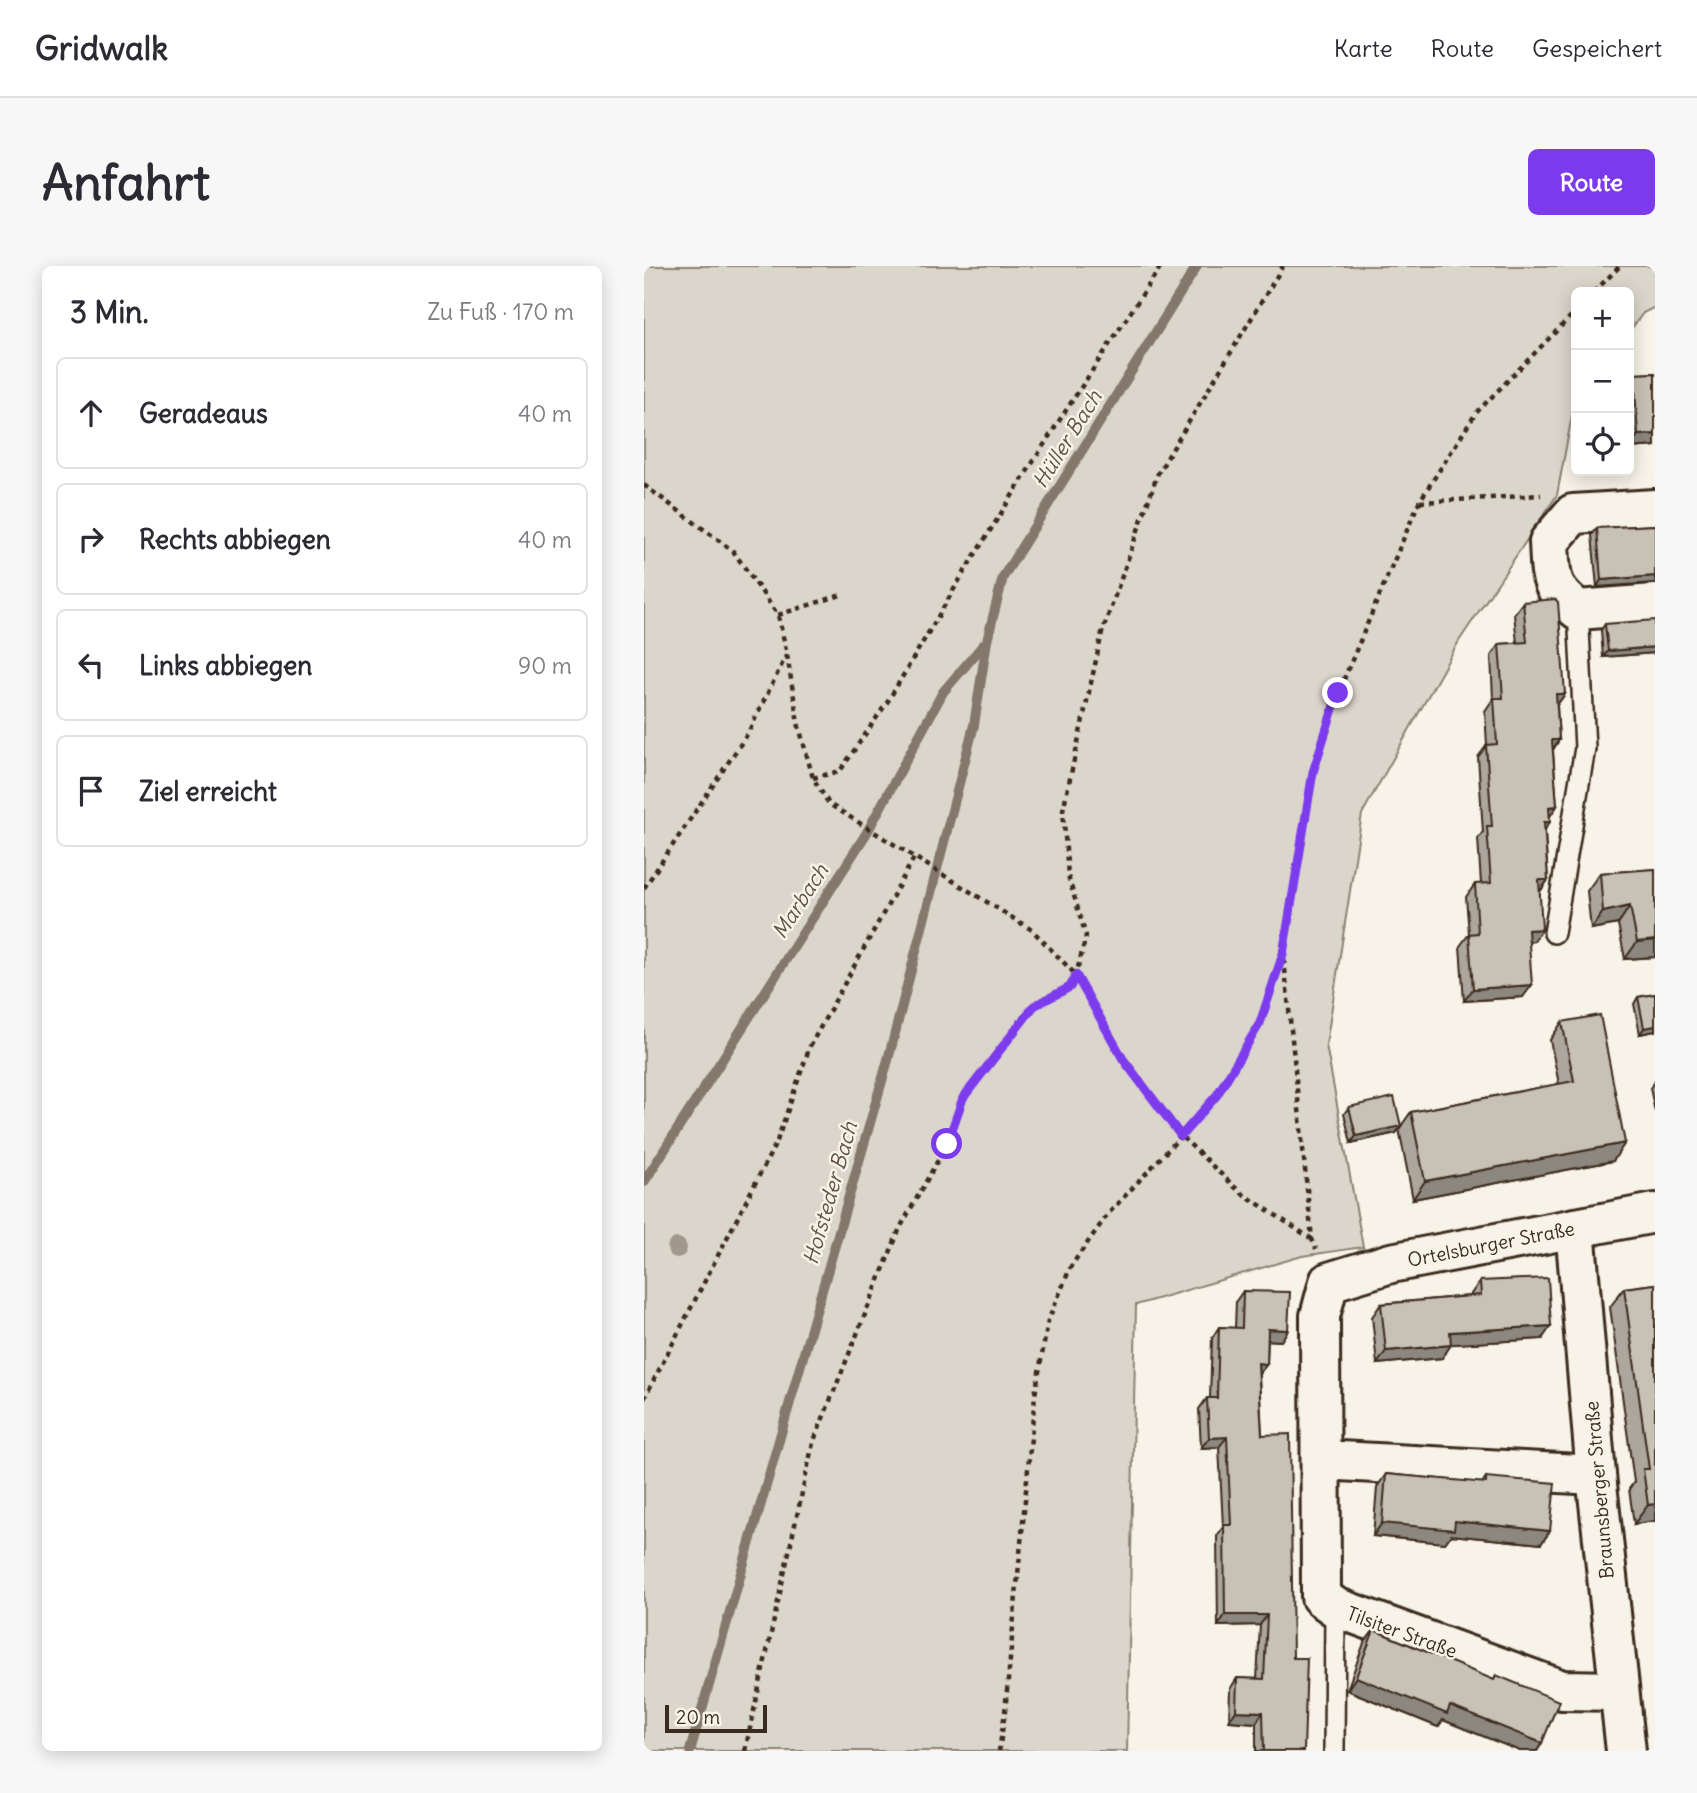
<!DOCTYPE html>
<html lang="de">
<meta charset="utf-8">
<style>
:root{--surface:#fff;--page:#f7f7f7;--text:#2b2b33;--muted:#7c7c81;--line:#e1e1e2;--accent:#7c3aed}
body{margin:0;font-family:Delius,sans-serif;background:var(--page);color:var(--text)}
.controls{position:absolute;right:21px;top:21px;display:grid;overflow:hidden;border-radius:10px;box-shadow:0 4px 18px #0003}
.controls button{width:63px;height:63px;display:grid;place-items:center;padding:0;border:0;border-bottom:2px solid var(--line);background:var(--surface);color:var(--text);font:35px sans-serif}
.scale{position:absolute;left:21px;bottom:18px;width:102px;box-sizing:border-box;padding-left:7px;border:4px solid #3b2a1e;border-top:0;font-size:19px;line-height:24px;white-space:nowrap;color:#3b2a1e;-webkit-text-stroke:5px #f7f3e8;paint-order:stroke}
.stop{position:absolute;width:21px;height:21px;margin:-16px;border:5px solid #7c3aed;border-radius:50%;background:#fff}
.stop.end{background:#7c3aed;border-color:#fff;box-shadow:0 2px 7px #0008}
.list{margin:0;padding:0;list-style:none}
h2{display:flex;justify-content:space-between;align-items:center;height:91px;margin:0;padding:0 28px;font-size:30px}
h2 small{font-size:23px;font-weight:400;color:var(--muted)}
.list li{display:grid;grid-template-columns:46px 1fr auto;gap:21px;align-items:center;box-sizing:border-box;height:112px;margin:0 14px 14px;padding:0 14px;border:2px solid var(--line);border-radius:10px}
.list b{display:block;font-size:26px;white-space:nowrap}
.list em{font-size:23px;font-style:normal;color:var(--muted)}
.icon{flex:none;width:38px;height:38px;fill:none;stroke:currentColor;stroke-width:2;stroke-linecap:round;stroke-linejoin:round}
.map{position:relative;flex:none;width:1011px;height:1485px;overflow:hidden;border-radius:10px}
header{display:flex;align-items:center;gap:42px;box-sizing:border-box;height:98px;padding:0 35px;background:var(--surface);border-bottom:2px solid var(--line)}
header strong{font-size:33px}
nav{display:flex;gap:38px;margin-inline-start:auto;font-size:24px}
.intro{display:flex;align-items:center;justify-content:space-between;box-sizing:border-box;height:168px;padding:0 42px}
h1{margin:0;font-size:49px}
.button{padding:18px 32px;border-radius:10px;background:var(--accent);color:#fff;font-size:24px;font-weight:700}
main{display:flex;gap:42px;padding:0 42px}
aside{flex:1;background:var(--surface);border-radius:10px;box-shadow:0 4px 18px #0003}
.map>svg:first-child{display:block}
</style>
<header>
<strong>Gridwalk</strong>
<nav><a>Karte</a><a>Route</a><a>Gespeichert</a></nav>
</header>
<div class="intro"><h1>Anfahrt</h1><a class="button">Route</a></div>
<main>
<aside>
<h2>3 Min.<small>Zu Fuß · 170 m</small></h2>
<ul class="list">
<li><svg class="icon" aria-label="ahead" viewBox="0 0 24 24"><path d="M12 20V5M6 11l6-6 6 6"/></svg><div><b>Geradeaus</b></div><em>40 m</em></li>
<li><svg class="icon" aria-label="right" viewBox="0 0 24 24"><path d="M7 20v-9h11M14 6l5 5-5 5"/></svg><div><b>Rechts abbiegen</b></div><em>40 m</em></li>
<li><svg class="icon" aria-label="left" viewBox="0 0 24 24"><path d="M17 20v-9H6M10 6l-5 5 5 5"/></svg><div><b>Links abbiegen</b></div><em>90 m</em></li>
<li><svg class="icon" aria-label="arrive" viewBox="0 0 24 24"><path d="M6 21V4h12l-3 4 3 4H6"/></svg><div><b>Ziel erreicht</b></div></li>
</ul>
</aside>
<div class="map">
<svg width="1011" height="1485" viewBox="0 0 1011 1485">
<rect width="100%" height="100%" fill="#f7f3e8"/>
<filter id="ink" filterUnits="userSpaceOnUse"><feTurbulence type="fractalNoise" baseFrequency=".0143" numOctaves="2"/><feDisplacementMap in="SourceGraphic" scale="14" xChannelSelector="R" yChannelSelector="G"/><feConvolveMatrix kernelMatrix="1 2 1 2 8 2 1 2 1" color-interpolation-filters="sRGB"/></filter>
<g filter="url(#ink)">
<path fill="#dbd6cb" stroke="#8b8074" stroke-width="2" d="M0,0h1011v41l-12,6 -14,19v-40h-53v113l-3,5 -16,85 -98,146 -97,173 -36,231 37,202 -61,9 -166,49 -9,446h-483z"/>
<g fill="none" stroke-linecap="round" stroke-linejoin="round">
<g stroke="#84786c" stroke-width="10">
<path d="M0,916l222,-348 77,-142 41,-48"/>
<path d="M46,1485l198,-691 86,-335 13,-84 16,-64 194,-311"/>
</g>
<defs>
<g id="lane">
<path d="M910,667l31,-185 -7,-138"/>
<path d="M690,1485l1,-144"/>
</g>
<g id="street">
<path d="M1011,243l-82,5 -24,28c2,35 -1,45 29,68l77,-6"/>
<path d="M931,962l21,247 30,276"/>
<path d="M677,1194l275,15"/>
<path d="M974,1425l-56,-1 -227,-83 -14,-10 -1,-281 9,-34 62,-19 264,-50"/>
</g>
</defs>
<use href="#lane" stroke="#3b2a1e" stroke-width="24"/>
<use href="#street" stroke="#3b2a1e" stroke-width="44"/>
<g stroke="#3b2a1e" stroke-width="4.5" stroke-dasharray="5 5" stroke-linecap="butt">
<path d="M950,26l26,-26"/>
<path d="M0,219l89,66 45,64 9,39 11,69 15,55 16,26 203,126 44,45 47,84 58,77 -73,78 -37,52 -23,55 -13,74 -30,317 -6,39"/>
<path d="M776,236l121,-7"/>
<path d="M134,349l63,-20"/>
<path d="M169,512l27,-7 48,-70 78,-132 91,-145 104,-158"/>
<path d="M0,622l104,-155 39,-79"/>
<path d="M640,693l28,280 4,10"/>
<path d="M668,973l-72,-47 -59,-56 37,-41 42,-72 23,-69 30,-182 25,-79 81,-191 57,-89 100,-102"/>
<path d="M0,1133l133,-258 33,-95 105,-190"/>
<path d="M101,1485l68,-308 87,-215 47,-84 16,-46 71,-92 36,-19 6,-12 10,-39 -18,-60 -5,-66 39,-177 56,-160 125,-207"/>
</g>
<use href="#lane" stroke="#f7f3e8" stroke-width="19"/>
<use href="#street" stroke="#f7f3e8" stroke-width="38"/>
</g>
<circle fill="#a1978c" cx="33" cy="982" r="10"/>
<g fill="#aca69d" stroke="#3b2a1e" stroke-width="2">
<path d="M1011,107v73l-26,2v-66l5,-8z"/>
<path d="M1011,259v58l-58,4 -5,-52 5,-7z"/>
<path d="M879,336l42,92 -8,11 2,35 -6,10 4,56 -7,10 -5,14 3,50 -8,12 -6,49 -5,1 -6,55 -59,4 -4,-55 9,-12 -3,-37 9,-13h6l-3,-46 5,-6 -5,-75 9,-12 -2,-34 8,-12 -2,-43 8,-12 18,-1 -3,-29z"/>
<path d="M961,358l50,29 -52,4 -2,-27z"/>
<path d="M1011,603v88l-30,2 -7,-35 -27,5 -4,-38 13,-18z"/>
<path d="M1011,728v37l-15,3 -6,-30 4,-7z"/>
<path d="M918,756l51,139 -200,38 -14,-70 12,-17 148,-28 -9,-44z"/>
<path d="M1011,815v31l-5,-24z"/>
<path d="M705,841l52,19 -5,7 -45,10 -7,-29z"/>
<path d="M836,1015l62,58 -91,5 -9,14 -65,6 -5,-47 9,-13 90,-8v-2z"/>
<path d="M1011,1018v237l-21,3 -5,-35 5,-7 -24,-175 14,-19z"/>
<path d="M599,1025l45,39 -7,11 -13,-1 -1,24 -8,10 3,61 31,223 11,93h-48v-28l-27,-2 1,-32 7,-11 20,1 3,-54 -42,1 -1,-90 6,-9 -4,-80 -18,1 -2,-39 8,-11h3l2,-60 7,-11 16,1 1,-27z"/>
<path d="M742,1208l96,9 4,-6 64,54 -9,13 -90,-9 -6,8 -72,-7 4,-49z"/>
<path d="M730,1364l119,50 3,-5 46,68 -5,8h-17l-77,-31 -5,7 -91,-37 17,-47z"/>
</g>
<g fill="#8c877f" stroke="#3b2a1e" stroke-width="2">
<path d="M1011,168v12l-26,2 9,-13z"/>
<path d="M1011,310v7l-58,4 4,-7z"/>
<path d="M1011,381v6l-52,4 5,-6z"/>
<path d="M912,428h9l-9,12z"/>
<path d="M908,474h7l-9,13z"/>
<path d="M913,540l-9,13 1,-12z"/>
<path d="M900,556h6l-8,12z"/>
<path d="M895,614h9l-9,12z"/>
<path d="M986,640l-12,18 -27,5 12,-17z"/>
<path d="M898,663l-8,12 -14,1 8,-12z"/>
<path d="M1011,674v17l-30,2 12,-17z"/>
<path d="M888,719l-9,12 -59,4 9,-12z"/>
<path d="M1011,760v5l-15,3 4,-6z"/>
<path d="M757,860l-5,7 -45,10 5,-7z"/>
<path d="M981,877l-12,18 -200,38 12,-18z"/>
<path d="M907,1060l-9,13 -101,6 9,-13z"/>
<path d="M624,1063l20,1 -7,11 -20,-1z"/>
<path d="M807,1079l-9,13 -65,6 9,-13z"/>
<path d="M614,1097l9,1 -8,10z"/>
<path d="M583,1171l-8,10 -18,1 8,-10z"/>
<path d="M1011,1238v17l-21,3 14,-19z"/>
<path d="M811,1255l95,10 -9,13 -90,-9 -6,8 -72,-7 9,-13z"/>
<path d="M581,1349h42l-7,10 -42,1z"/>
<path d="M712,1411l94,29 92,37 -5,8h-17l-77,-31 -5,7 -91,-37z"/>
<path d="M592,1445l27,1 -7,11 -27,-2z"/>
</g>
<g fill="#c8c1b6" stroke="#3b2a1e" stroke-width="2">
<path d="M1011,107v61l-17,1 -4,-61z"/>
<path d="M1011,259v51l-54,4 -4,-52z"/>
<path d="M911,333l3,3 7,92h-9l3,46h-7l5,66 -8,1 1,15h-6l4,58h-9l3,49 -14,1 4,55 -59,4 -4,-55 9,-1 -3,-49 16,-1 -4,-57h5l-6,-81 11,-1 -3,-46h9l-4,-54 28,-2 -4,-40z"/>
<path d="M1011,354v27l-47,4 -3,-27z"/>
<path d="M1011,603v71l-18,2 -7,-36 -27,6 -3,-39z"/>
<path d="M1011,728v32l-11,2 -6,-31z"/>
<path d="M956,749l25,128 -200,38 -14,-69 163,-31 -12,-59z"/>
<path d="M750,831l7,29 -45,10 -7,-29z"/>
<path d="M904,1012l3,48 -101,6 1,13 -65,6 -5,-47 100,-9 -1,-14z"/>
<path d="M1011,1018v220l-7,1 -5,-36h6l-25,-181z"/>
<path d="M599,1025l47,1 -2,38 -20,-1 -1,35 -9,-1 4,72 28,-1 3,224h14l-3,93h-40l-1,-39 -27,-1 1,-33 27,1 3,-64h-42l-1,-90h7l-4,-88 -18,1 -2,-40h10l2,-71 23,1z"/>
<path d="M742,1208l100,9v-6l69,6 -5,48 -95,-10 -1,9 -72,-7z"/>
<path d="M730,1364l120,50 2,-5 63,26 -17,42 -92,-37 -3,8 -91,-37z"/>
</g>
</g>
<g fill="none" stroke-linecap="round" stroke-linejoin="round" filter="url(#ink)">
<path stroke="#7c3aed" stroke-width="9" d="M303,878l16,-46 71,-92 36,-19 6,-12 47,84 58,77 36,-41 43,-72 23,-69 30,-182 25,-79"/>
</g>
<g text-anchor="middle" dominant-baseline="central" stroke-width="5" stroke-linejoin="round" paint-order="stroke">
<g font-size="19" fill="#3b2a1e" stroke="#f7f3e8">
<text transform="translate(847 978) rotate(-11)">Ortelsburger Straße</text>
<text transform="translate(955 1224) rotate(-95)">Braunsberger Straße</text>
<text transform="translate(758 1366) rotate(20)">Tilsiter Straße</text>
</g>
<g font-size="21" font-style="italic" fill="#5f5145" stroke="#f7f3e8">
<text transform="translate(423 173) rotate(-58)">Hüller Bach</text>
<text transform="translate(156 635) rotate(-57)">Marbach</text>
<text transform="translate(186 927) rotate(-74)">Hofsteder Bach</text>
</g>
</g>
</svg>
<div class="controls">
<button>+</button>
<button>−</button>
<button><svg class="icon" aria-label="locate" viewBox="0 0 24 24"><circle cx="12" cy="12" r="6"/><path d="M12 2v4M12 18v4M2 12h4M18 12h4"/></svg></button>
</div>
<div class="scale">20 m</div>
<div class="stop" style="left:303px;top:878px"></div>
<div class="stop end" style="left:694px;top:427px"></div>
</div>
</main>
